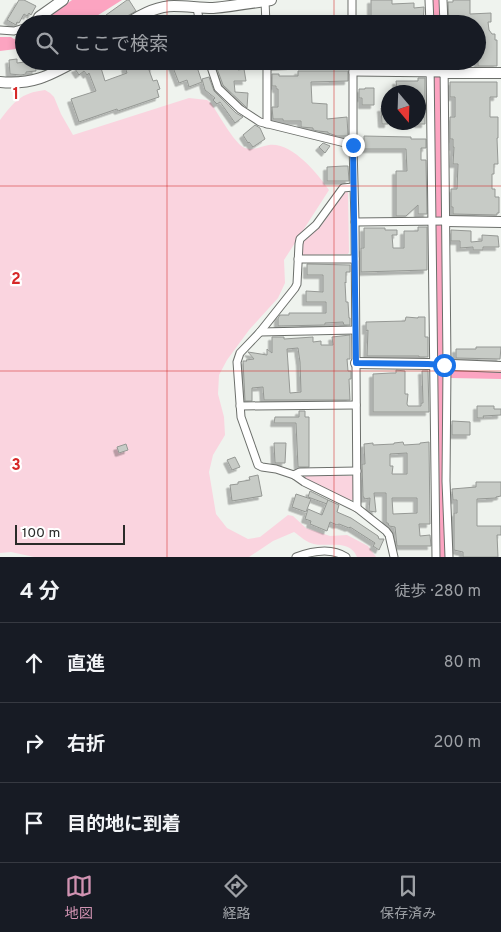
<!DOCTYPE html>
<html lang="ja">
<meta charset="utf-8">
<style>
:root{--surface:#171b24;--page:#242831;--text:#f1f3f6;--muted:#9ea1a6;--line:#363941;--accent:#d193b2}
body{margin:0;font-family:Overpass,"Noto Sans JP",sans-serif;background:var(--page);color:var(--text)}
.compass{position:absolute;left:381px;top:85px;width:45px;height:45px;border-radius:50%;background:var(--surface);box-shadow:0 2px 8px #0003;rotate:161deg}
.scale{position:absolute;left:15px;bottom:12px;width:110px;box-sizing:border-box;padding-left:5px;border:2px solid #2a2b29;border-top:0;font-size:14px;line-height:18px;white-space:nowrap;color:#2a2b29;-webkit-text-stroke:4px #fff;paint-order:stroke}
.stop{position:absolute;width:15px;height:15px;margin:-11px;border:4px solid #1a73e8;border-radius:50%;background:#fff}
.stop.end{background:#1a73e8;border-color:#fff;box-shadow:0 1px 5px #0008}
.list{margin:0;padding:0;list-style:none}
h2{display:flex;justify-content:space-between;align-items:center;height:65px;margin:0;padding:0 20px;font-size:21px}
h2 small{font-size:16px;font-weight:400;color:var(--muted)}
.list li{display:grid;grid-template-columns:32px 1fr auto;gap:15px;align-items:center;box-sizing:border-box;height:80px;padding:0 20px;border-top:1px solid var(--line)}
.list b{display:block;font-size:19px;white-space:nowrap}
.list em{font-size:16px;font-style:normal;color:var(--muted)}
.icon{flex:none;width:28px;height:28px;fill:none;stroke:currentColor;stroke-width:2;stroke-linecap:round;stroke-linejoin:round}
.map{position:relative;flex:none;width:501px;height:557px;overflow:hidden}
.search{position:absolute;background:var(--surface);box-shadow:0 2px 8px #0003;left:15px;right:15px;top:15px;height:55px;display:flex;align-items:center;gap:12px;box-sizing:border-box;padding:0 18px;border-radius:28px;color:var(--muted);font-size:19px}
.sheet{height:305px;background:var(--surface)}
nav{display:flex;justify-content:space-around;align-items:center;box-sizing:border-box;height:70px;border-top:1px solid var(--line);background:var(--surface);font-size:14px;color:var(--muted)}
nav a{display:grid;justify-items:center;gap:2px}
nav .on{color:var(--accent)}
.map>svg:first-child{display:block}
</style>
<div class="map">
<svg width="501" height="557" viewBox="0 0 501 557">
<defs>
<filter id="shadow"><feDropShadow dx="-3.5" dy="3.5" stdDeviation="0" flood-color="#0004"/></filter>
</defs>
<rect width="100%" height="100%" fill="#eff3ee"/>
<g fill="#fad4df">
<path d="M45,90l5,3 4,4 7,17 12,21 116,-37 18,2 4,3c6,9 23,39 32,44 9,5 18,-1 26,-2 23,-3 48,28 60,45l-45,70 1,23 -7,15 -29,32 -22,30 -8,15 -1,19 6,23 1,18 -12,20 -4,17 7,42 11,14 21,11 12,-2 28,-22 5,1 13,12 24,8 17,-1 21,11 8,11h-19c-7,-18 -28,-10 -43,-13 -7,-1 -14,-8 -20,-12l-21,9 -24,16h-215l-23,-5 -11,1v-433c14,-18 20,-27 45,-30z"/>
<path d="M347,190l1,3 1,59 -1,2 -45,1v-13l18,-16 24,-34z"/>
<path d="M306,475l47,1v23l-3,3 -46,-23z"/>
</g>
<g fill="#fca4c1">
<path d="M72,0h50l-38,24h-44z"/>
<path d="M24,36v12l-24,3v-14h11l3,2z"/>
</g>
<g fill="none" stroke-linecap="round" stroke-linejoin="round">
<g stroke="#fca4c1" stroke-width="8">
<path d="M436,0v24"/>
<path d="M436,61l3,296"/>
<path d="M451,374l50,1"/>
<path d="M439,375l2,182"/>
</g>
</g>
<g fill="#c7cbc6" stroke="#959894" fill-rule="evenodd" filter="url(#shadow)">
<path d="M19,0h5l12,6 -5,9 -2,-2 -2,3 -3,-2 -5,9 -2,-1 -1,3 -9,-5z"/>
<path d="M127,0h2l7,11 -14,8 -1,-2 -10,6 -5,-8z"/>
<path d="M371,0h21v4l22,-1v5l10,-1 -1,17h-52z"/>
<path d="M453,0h17v14l21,-1v9h-3l1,8 3,4h3v6h2v26h-19l-1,-42h-28l-1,-22h5z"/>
<path d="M17,59v4l8,-1v2l10,-1 1,8 -10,1v2l-5,1 -11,-1 -1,-14z"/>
<path d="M85,61h26l-10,7 4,13 22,-8 -2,-6 17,-6h9l3,8 -5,1 4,11 4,-1 3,9 -3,1 2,7 -41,14 -1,-2 -38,13 -8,-23 25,-8 -7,-18 -2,2 -3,-4 -5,4 -4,-6 5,-2z"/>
<path d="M182,61h22l1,4 -8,2 5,15 -13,5 -2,-7 -8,3 -7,-18z"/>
<path d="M227,61h10l1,9 6,-1 2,12h-12l1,11 13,1 -1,15 -24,-23 -8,-22z"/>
<rect x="398" y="61" width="25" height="6"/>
<path d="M298,71h50v10l-37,1 1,21 15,1v15l20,-2 1,19h-11l-9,-3v-1l-10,-1 -5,-1v-2l-12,-1v-6h-18v-2h-10l-1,-12h6v-18h-2v-3h-4v-12h7v2h19z"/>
<path d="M209,77l5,14 22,22 7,4 -8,6 -15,-21 -3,2 -4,-4 2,-2 -10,-8 -3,-11z"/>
<path d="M418,78h7v46h-7v-32h-19v-3h-2l-1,-8h22z"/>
<path d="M450,82h47v15h-7v20h8v21h-1l1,26h-4v10h-2v15h3v8h4v16h-2v2l-44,-1v-7h-2v-18h6l1,-25h-5l1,-17h-1v-8h-3v-22h5v-20h-5z"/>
<path d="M365,88h9v17h-12v-7h-3v-9h6z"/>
<path d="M381,108h7v16h-6z"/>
<path d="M255,125l5,3 5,11 -12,8 -4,-5 -1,1 -5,-8z"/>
<path d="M364,136l47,1v2h15v9h-5v12h5l1,54h-9v-9l-12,11h-10v-45h11l-1,-22h-42z"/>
<path d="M323,143l7,3 -5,7 -6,-6z"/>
<path d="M344,166h4l1,15h-22v-14z"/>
<path d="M418,227h9v43l-66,2v-24h3v-20h21v2h12v5h-5l1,13h11v-17h14z"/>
<path d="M451,230l20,1v11l11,-1v-6l16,1 1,11h-16v3h-10v-3l-13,1v-7h-9z"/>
<path d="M307,264l43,1v7h-4v11l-1,-1 1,20h2l1,16h1v7h-6l-1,-3 -18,1v2l-47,1v-8l2,-3h9v-2h37v-11h-20v-11l17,1v-17h-16z"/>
<path d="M406,317l12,1v-1h7v20h3v20h-9v-1h-52l1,-26 -2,1v-9l39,-1z"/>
<path d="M350,335v24h-3l1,12h3v8h-2l1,21h-86l-1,-13 -11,1v13h-7l-2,-40h4l-1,-1 8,-1 -6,-7 19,3v-6l5,4v-16h12v2l29,-2v5l8,-1v4h12l-1,-8zM298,348l2,14 1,30 -11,1 -3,-44z"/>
<path d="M476,347h25l-1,12 -44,-1v-9h20z"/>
<path d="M396,370l9,1v23h3l-1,10 1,2h13v-3h2l-1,-32h6l1,41h-56v-38l18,-1h5z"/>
<path d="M477,406h17v3h7v6l-18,1 1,2h-7z"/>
<path d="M299,411h6v6h4v50h-11l-2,-44h-22l1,-6h24z"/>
<path d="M452,421l18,1v13h-18z"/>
<path d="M403,442l1,3 16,-1v-1l9,-1 1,82h-11l1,12 10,-1 1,11h-34l-2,-19 -6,-1 -1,-3h-2v-30h-12l2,19 -7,-1 1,-13 -6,1v-2h-1l-1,-33h3l-1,-20 9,-1v2l21,-1v-1zM407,453v21h-15l1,-8h-3v-12zM392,498h25v15l-24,1z"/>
<path d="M274,443h12l-1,20h-10z"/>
<path d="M126,444l2,6 -9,3 -2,-6z"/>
<path d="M235,457l5,10 -8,3 -5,-10z"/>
<path d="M258,475l4,21 -30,5 -2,-16 8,-1v-2l12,-2 -1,-3z"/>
<path d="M476,482h25v14l-5,1v1l-19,1v27h24v9h-4l1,22h-35v-5l-9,-2v-37h3v-13h-4l-1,-11 24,-2z"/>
<path d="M310,491l18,9 -1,4 -19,-7z"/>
<path d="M296,494l15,5 -5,13 -14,-5z"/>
<path d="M328,500l11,5 -2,7 14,6 27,18 1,3h5l-5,11 -6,-4 2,-3 -25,-16 -1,1 -10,-4 -2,1 -7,-3 -3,9 -17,-7 1,-3 -6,-2 3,-10 14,6z"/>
</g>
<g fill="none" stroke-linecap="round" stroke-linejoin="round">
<defs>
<path id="lane" d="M143,16l2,8"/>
<g id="street">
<path d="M352,0v24"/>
<path d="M429,0l1,24"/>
<path d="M443,0l1,24"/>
<path d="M265,1l1,23"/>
<path d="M197,8l3,16"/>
<path d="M30,24l9,-7"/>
<path d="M0,30l14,1 10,-3"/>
<path d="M209,61l9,27 22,21 20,13 93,23"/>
<path d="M353,61v84l2,77 2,286"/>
<path d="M430,61l6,496"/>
<path d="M444,61l3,304 -1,116 3,76"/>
<path d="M267,62v62"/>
<path d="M267,66l86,-2"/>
<path d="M353,72l91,1"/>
<path d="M353,187l-10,1 -27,37 -16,14 -1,5 -2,40 -2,4 -35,44 -20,21 -3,9 4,55 17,48 4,2 14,2 18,6 10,7 53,26 29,23 3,4 5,22"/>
<path d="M355,222l91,-1"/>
<path d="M298,259h57"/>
<path d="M260,332l95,-2"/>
<path d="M240,406l116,-1"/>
<path d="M294,475l6,-3 57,-1"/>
<path d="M296,557c16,-6 35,-10 50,0"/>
</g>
<g id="secondary">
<path d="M39,17l24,-17"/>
<path d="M127,24c13,-9 31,-18 47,-18 13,0 26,2 39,2 20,-2 39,-5 58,-8"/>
<path d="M444,73h57"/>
<path d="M0,82c32,3 49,-6 76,-21"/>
<path d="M446,221l55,1"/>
<path d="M356,363l72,1 73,3"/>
</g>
</defs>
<use href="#lane" stroke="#6c6f6b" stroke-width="5"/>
<use href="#street" stroke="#6c6f6b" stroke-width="9"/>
<use href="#secondary" stroke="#6c6f6b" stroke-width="12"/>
<use href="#lane" stroke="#fff" stroke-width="3"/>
<use href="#street" stroke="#fff" stroke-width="7"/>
<use href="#secondary" stroke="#fff" stroke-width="10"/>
</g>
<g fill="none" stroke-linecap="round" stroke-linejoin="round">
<path stroke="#1a73e8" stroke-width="6" d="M353,145l3,218 72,1 16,1"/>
</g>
<path fill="none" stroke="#d62828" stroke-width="1" stroke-opacity="0.55" d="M167,0v24M334,0v24M167,61v496M334,61v496M0,186h501M0,371h501"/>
<g font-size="16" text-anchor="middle" font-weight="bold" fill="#d62828" stroke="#fff" stroke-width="4.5" stroke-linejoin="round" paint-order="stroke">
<text x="16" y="99">1</text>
<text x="16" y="284">2</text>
<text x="16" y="470">3</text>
</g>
</svg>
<svg class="compass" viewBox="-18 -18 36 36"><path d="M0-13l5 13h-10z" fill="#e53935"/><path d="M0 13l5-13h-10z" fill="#9ea1a6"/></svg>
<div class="scale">100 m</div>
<div class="stop" style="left:444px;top:365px"></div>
<div class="stop end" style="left:353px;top:145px"></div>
<div class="search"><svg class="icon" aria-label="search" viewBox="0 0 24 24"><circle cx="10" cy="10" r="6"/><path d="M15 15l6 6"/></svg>ここで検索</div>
</div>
<section class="sheet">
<h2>4 分<small>徒歩 · 280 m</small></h2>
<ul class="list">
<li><svg class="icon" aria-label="ahead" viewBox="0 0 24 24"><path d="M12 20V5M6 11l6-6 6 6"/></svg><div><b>直進</b></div><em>80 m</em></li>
<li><svg class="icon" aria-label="right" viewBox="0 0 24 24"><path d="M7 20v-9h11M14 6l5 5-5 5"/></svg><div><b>右折</b></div><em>200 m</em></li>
<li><svg class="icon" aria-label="arrive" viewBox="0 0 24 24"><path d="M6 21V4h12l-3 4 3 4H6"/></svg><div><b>目的地に到着</b></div></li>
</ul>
</section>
<nav>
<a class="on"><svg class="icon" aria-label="map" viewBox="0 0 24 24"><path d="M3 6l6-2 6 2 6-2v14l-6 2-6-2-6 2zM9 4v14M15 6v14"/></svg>地図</a>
<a><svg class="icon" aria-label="directions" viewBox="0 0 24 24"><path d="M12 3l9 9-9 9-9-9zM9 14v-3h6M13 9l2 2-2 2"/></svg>経路</a>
<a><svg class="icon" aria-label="saved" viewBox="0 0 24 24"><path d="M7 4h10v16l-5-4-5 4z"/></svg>保存済み</a>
</nav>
